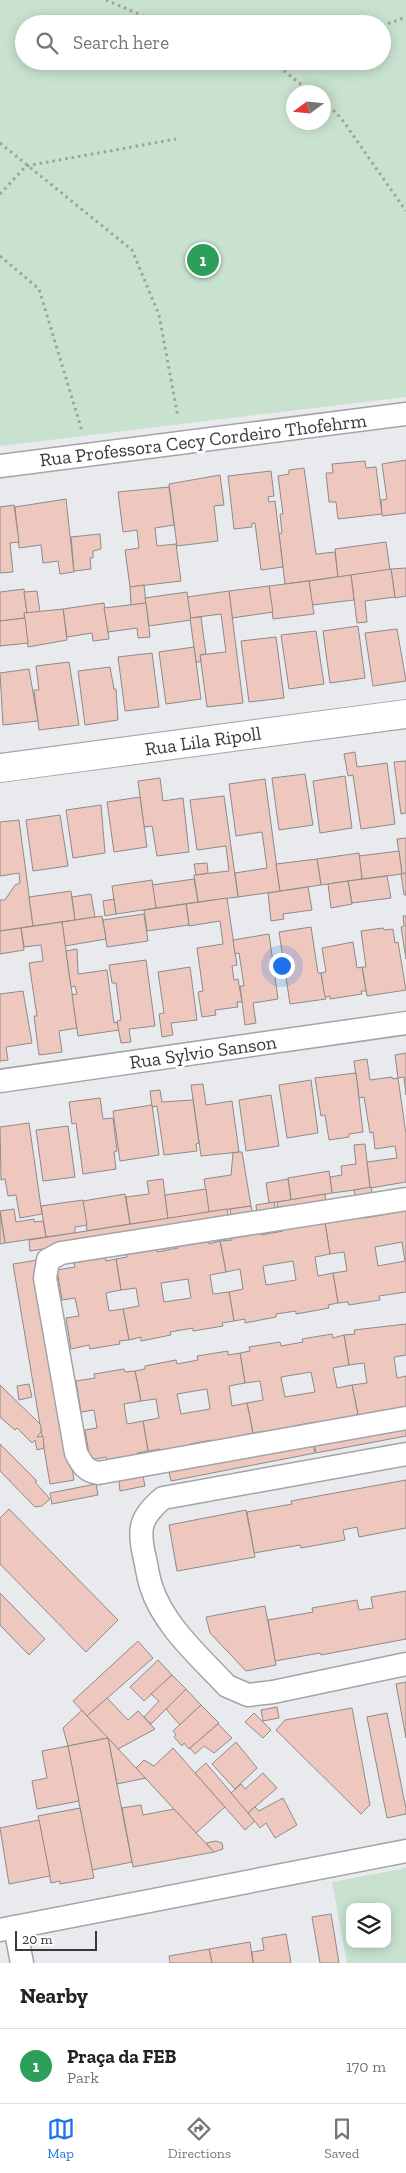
<!DOCTYPE html>
<meta charset="utf-8">
<style>
:root{--surface:#fff;--page:#f2f2f2;--text:#222;--muted:#767676;--line:#e0e0e0;--accent:#1a73e8}
body{margin:0;font-family:"Zilla Slab",serif;background:var(--page);color:var(--text)}
.controls{position:absolute;right:15px;bottom:15px;display:grid;overflow:hidden;border-radius:10px;box-shadow:0 2px 12px #0003}
.controls button{width:45px;height:45px;display:grid;place-items:center;padding:0;border:0;border-bottom:1px solid var(--line);background:var(--surface);color:var(--text);font:25px sans-serif}
.compass{position:absolute;left:286px;top:85px;width:45px;height:45px;border-radius:50%;background:var(--surface);box-shadow:0 2px 12px #0003;rotate:255deg}
.scale{position:absolute;left:15px;bottom:12px;width:82px;box-sizing:border-box;padding-left:5px;border:2px solid #39393a;border-top:0;font-size:14px;line-height:18px;white-space:nowrap;color:#39393a;-webkit-text-stroke:4px #fff;paint-order:stroke}
.you{position:absolute;left:281px;top:965px;width:18px;height:18px;margin:-12px;border:4px solid #fff;border-radius:50%;background:#1a73e8;box-shadow:0 0 0 8px #1a73e833}
.badge{display:grid;place-items:center;width:32px;height:32px;border-radius:50%;background:var(--accent);color:#fff;font-size:16px;font-weight:700}
.pin{position:absolute;translate:-50% -50%;border:2px solid #fff;box-shadow:0 1px 5px #0006}
.list{margin:0;padding:0;list-style:none}
h2{display:flex;justify-content:space-between;align-items:center;height:65px;margin:0;padding:0 20px;font-size:21px}
h2 small{font-size:16px;font-weight:400;color:var(--muted)}
.list li{display:grid;grid-template-columns:32px 1fr auto;gap:15px;align-items:center;box-sizing:border-box;height:75px;padding:0 20px;border-top:1px solid var(--line)}
.list b{display:block;font-size:19px;white-space:nowrap}
.list p{margin:0;font-size:16px;white-space:nowrap;color:var(--muted)}
.list em{font-size:16px;font-style:normal;color:var(--muted)}
.icon{flex:none;width:28px;height:28px;fill:none;stroke:currentColor;stroke-width:2;stroke-linecap:round;stroke-linejoin:round}
.map{position:relative;flex:none;width:406px;height:1963px;overflow:hidden}
.search{position:absolute;background:var(--surface);box-shadow:0 2px 12px #0003;left:15px;right:15px;top:15px;height:55px;display:flex;align-items:center;gap:12px;box-sizing:border-box;padding:0 18px;border-radius:28px;color:var(--muted);font-size:19px}
.sheet{height:140px;background:var(--surface)}
nav{display:flex;justify-content:space-around;align-items:center;box-sizing:border-box;height:70px;border-top:1px solid var(--line);background:var(--surface);font-size:14px;color:var(--muted)}
nav a{display:grid;justify-items:center;gap:2px}
nav .on{color:var(--accent)}
.map>svg:first-child{display:block}
</style>
<div class="map">
<svg width="406" height="1963" viewBox="0 0 406 1963">
<rect width="100%" height="100%" fill="#e9eaed"/>
<g fill="#c9e2d0" fill-rule="evenodd">
<path d="M0,0h406v397l-406,49zM24,24h358v37h-358zM324,92v30h-30v-30z"/>
<path d="M406,1868v95h-59l-15,-81zM350,1907h37v37h-37z"/>
</g>
<g fill="#eec7be" stroke="#8e8b8a" fill-rule="evenodd">
<path d="M406,460v53l-24,3 -1,-16 6,-1 -5,-35z"/>
<path d="M365,461l1,7 10,-1 6,47 -44,5 -2,-17h-7l-3,-29h7l-1,-9z"/>
<path d="M304,468l12,86 19,-2 3,25 -53,7 -6,-50 3,-1 -2,-19h3l-5,-38 11,-2v-4z"/>
<path d="M271,471l3,25 -6,1 1,5 6,-1 8,66 -22,3 -6,-47h-3v4l-18,2 -6,-53z"/>
<path d="M220,475l4,30 -10,1 4,35 -41,5 -8,-62z"/>
<path d="M169,487l5,38 -19,3 2,18 19,-2 5,37 -51,6 -5,-37 14,-2 -2,-18 -14,2 -5,-40z"/>
<path d="M66,499l8,73 -14,2 -2,-13 -15,2 -2,-18 -22,3 -4,-41z"/>
<path d="M14,505l5,37 -9,1 3,29 -13,1v-66z"/>
<path d="M100,534l1,15 -8,2v7h-3l1,11 -17,2 -3,-34z"/>
<path d="M386,542l4,28 -52,7 -3,-28z"/>
<path d="M406,568v28l-11,2 -4,-29z"/>
<path d="M391,569l4,28 -30,4 2,21 -10,1 -6,-48z"/>
<path d="M351,575l3,25 -42,5 -3,-24z"/>
<path d="M309,581l5,33 -41,5 -4,-33z"/>
<path d="M144,585l2,18 -15,2 -1,-18z"/>
<path d="M269,586l4,26 -41,6 -3,-27z"/>
<path d="M24,589l3,24h-3l1,5 -25,3v-29z"/>
<path d="M37,591l3,21 -13,1 -3,-21z"/>
<path d="M229,591l14,112 -36,4 -7,-52 26,-3 -5,-38 -31,4 -3,-21z"/>
<path d="M187,592l4,28 -42,6 -4,-28z"/>
<path d="M104,603l5,36 -16,2 -1,-8 -25,4 -4,-28z"/>
<path d="M146,603l4,34 -12,1 -1,-10 -29,4 -4,-24z"/>
<path d="M63,609l4,31 -39,7 -4,-34z"/>
<path d="M201,617l5,37 -6,1 1,7h-5l-6,-44z"/>
<path d="M25,618l3,25 -28,3v-25z"/>
<path d="M358,626l7,52 -35,5 -7,-52z"/>
<path d="M397,629l9,52 -33,5 -8,-53z"/>
<path d="M316,631l8,53 -35,5 -8,-54z"/>
<path d="M276,637l8,61 -35,4 -8,-61z"/>
<path d="M194,647l7,52 -35,5 -7,-52z"/>
<path d="M152,653l7,54 -34,4 -7,-54z"/>
<path d="M69,662l10,63 -40,5 -5,-40h5l-3,-24z"/>
<path d="M110,667l4,22h2l2,31 -33,5 -7,-54z"/>
<path d="M29,669l9,52 -35,4 -3,-52z"/>
<path d="M355,752l2,15 30,-4 8,61 -34,5 -8,-54 -5,1 -4,-22z"/>
<path d="M406,761v52l-5,1 -7,-52z"/>
<path d="M305,774l8,51 -34,5 -7,-52z"/>
<path d="M345,776l7,52 -32,5 -7,-52z"/>
<path d="M160,778l3,23 20,-3 6,54 -32,4 -5,-30 -8,1 -6,-46z"/>
<path d="M265,779l15,112 -42,6 -3,-24 32,-5 -5,-36 -26,4 -7,-52z"/>
<path d="M224,796l14,101 -40,5 -4,-27 35,-4 -3,-25 -29,4 -7,-50z"/>
<path d="M140,797l7,50 -33,5 -7,-50z"/>
<path d="M101,805l4,48 -32,5 -7,-48z"/>
<path d="M60,815l8,51 -35,5 -7,-51z"/>
<path d="M19,820l14,106 -33,5v-31h5l10,-15 5,-2 -1,-10 -19,3v-54z"/>
<path d="M406,838v35l-4,1 -5,-35z"/>
<path d="M399,851l3,23 -40,5 -3,-23z"/>
<path d="M359,853l3,26 -41,6 -4,-26z"/>
<path d="M317,859l4,26 -41,6 -4,-27z"/>
<path d="M207,863l1,10 -12,2 -2,-11z"/>
<path d="M406,873v22h-2l-3,-21z"/>
<path d="M387,876l4,22 -39,5 -4,-22z"/>
<path d="M194,879l4,23 -42,6 -4,-23z"/>
<path d="M152,880l4,28 -40,6 -4,-28z"/>
<path d="M348,881l4,23 -21,4 -3,-24z"/>
<path d="M308,887l4,23 -29,4 1,5 -13,2 -3,-28z"/>
<path d="M71,891l4,29 -42,6 -4,-29z"/>
<path d="M91,894l4,23 -20,3 -3,-23z"/>
<path d="M227,898l10,67 -5,1 2,14 4,-1 4,23h-5l1,5 -23,3 1,5 -14,2 -4,-25 5,-1 -6,-43 26,-4 -3,-23 -31,5 -3,-22z"/>
<path d="M114,899l2,15 -11,2 -2,-15z"/>
<path d="M186,904l3,21 -42,6 -3,-21z"/>
<path d="M144,914l4,27 -41,6 -4,-27z"/>
<path d="M102,916l4,23 -41,7 -3,-24z"/>
<path d="M403,916h3v43l-5,-32 3,-1z"/>
<path d="M62,922l15,106 -18,3 3,21 -23,3 -5,-39h3l-8,-53 14,-2 -2,-16 -17,2 -3,-19z"/>
<path d="M311,927l7,46h3l5,26 -36,5 -11,-72z"/>
<path d="M21,928l3,22 -24,4v-23z"/>
<path d="M383,928l1,2 9,-1 2,14 3,-1 8,48 -39,6 -5,-29h4l-5,-36z"/>
<path d="M269,934l9,65 -25,4 3,20 -11,2 -5,-39h4l-5,-33 -4,1 -2,-14z"/>
<path d="M353,942l4,26 5,-1 4,24h-5l1,3 -32,5v-3l-5,1 -4,-24 5,-1 -4,-24z"/>
<path d="M77,949l1,25 29,-4 7,53 4,-1 1,8 -41,6 -6,-41 5,-1 -2,-8 -4,1 -5,-36z"/>
<path d="M146,960l9,66 -26,3 2,13 -10,1 -4,-22 4,-1 -5,-37h-4l-3,-18z"/>
<path d="M190,967l7,53 -26,3 2,12 -11,2 -3,-23 5,-1 -6,-41z"/>
<path d="M23,991l9,52 -26,4 2,13 -8,1v-67z"/>
<path d="M406,1053v42l-2,-18 -6,1 -3,-23z"/>
<path d="M367,1059l3,21 22,-3 1,2 5,-1 8,56v48l-36,6 -3,-26 30,-4 -2,-12 -20,3 -2,-17 -3,1 -6,-36 -5,1 -5,-37z"/>
<path d="M356,1073l7,59 -14,2v3l-20,3 -4,-25 -4,1 -6,-38z"/>
<path d="M311,1080l7,53 -31,5 -8,-53z"/>
<path d="M203,1084l3,21 26,-4 7,51 -38,4 -10,-71z"/>
<path d="M160,1090l2,12 31,-2 6,43 -3,1 1,7 -33,4 -7,-49 -5,1 -2,-16z"/>
<path d="M271,1095l8,51 -33,5 -7,-51z"/>
<path d="M100,1098l3,21 10,-1 4,33 -3,1 2,17 -33,5 -7,-51 -4,1 -3,-22z"/>
<path d="M152,1105l7,50 -39,6 -7,-50z"/>
<path d="M29,1123l13,91 -22,4 -4,-23 -8,1 -3,-17 -4,1 -1,-53z"/>
<path d="M68,1126l7,51 -32,4 -7,-51z"/>
<path d="M365,1144l5,44 -38,5 -2,-16 12,-2 -1,-9 15,-2 -2,-19z"/>
<path d="M239,1152h3l9,54 -42,6 -5,-33 27,-4 2,-22z"/>
<path d="M329,1171l3,22 -41,7 -3,-22z"/>
<path d="M163,1179l5,40 -38,5 -4,-27 23,-3 -2,-13z"/>
<path d="M288,1179l3,21 -22,3 -3,-20z"/>
<path d="M371,1187l2,10 -17,2 -2,-9z"/>
<path d="M206,1189l3,23 -41,7 -3,-24z"/>
<path d="M125,1194l5,30 -43,7 -4,-30z"/>
<path d="M325,1194l1,10 -48,8 -1,-10z"/>
<path d="M83,1200l4,25 -12,2v6l-29,4 -5,-31z"/>
<path d="M274,1202l2,10 -19,3 -1,-10z"/>
<path d="M251,1206l2,11 -21,4 -2,-12z"/>
<path d="M406,1207v85l-27,4 1,4 -31,5 -1,-3 -10,1 -5,-30 14,-2 -3,-19 -14,2 -5,-31 39,-9 1,4 28,-5 -1,-4zM402,1242l3,19 -27,5 -3,-19z"/>
<path d="M14,1209l2,13 18,-3v3l9,-1 3,16 -41,6 -5,-32z"/>
<path d="M227,1209l2,11 -199,31 -1,-11z"/>
<path d="M0,1212l5,31 -5,1z"/>
<path d="M313,1222v3l12,-2 5,31 -15,3 3,19 15,-3 5,30 -10,2 1,3 -33,6v-3l-20,3v3l-31,6v-4l-11,2 -5,-29 14,-3 -3,-20 -14,3 -6,-31 12,-1 -1,-4 30,-5v4l22,-4 -1,-4zM293,1261l3,19 -30,5 -3,-19z"/>
<path d="M209,1240v4l11,-3 6,31 -16,3 3,19 16,-2 5,29 -12,2 1,3 -30,5v-3l-23,4 1,3 -30,6v-4l-12,3 -6,-31 16,-3 -3,-18 -15,2 -5,-31 11,-2 -1,-4 31,-4v3l21,-4v-3zM188,1279l3,19 -27,4 -3,-19z"/>
<path d="M105,1257l1,4 10,-2 5,31 -15,3 3,18 14,-2 6,31 -10,1 1,3 -30,5 -1,-4 -18,4 -5,-31 13,-2 -4,-18 -13,2 -5,-30 18,-3 -1,-4z"/>
<path d="M38,1260l36,220 -24,4 -37,-220z"/>
<path d="M406,1324v31l-12,2 3,21 9,-2v31l-37,10 -1,-4 -10,2 -6,-30 15,-2 -3,-20 -15,2 -5,-30 11,-1 -1,-4z"/>
<path d="M332,1334l1,4 11,-3 5,30 -16,3 4,20 15,-3 6,30 -12,2 1,3 -31,6 -1,-4 -21,4 1,3 -31,6v-4l-11,2 -6,-30 16,-3 -3,-19 -15,2 -5,-30 10,-2 -1,-4 31,-5 1,4 22,-4 -1,-3zM311,1372l4,20 -30,5 -4,-20z"/>
<path d="M228,1351v4l12,-2 5,30 -16,3 3,20 15,-3 6,30 -10,2 1,3 -32,5v-3l-22,4v3l-30,5v-3l-12,2 -5,-30 16,-3 -3,-19 -15,2 -6,-30 10,-2v-3l31,-6 1,4 21,-4 -1,-4zM207,1389l3,20 -29,5 -4,-20z"/>
<path d="M124,1369l1,3 10,-1 6,30 -17,3 3,20 16,-3 5,30 -11,2 1,3 -31,5 -1,-4 -16,3 -5,-30 12,-2 -3,-18 -13,2 -5,-31 19,-3 -1,-4z"/>
<path d="M29,1384l3,13 -13,3 -2,-14z"/>
<path d="M0,1385l41,40v7l-4,5 6,-1 1,12 -7,2 -2,-10 -3,3 -15,-15 -2,2 -15,-13z"/>
<path d="M406,1426v10l-90,17 -2,-10z"/>
<path d="M0,1444l37,37 -2,1 15,17 -8,7 -7,1 -35,-36z"/>
<path d="M313,1444l2,9 -144,28 -2,-9z"/>
<path d="M143,1476l2,10 -25,5 -1,-10z"/>
<path d="M406,1480v48l-47,9 -2,-10 -14,3 2,10 -44,8 -1,-3 -46,8 -7,-41 45,-8 -1,-3z"/>
<path d="M96,1484l2,11 -46,9 -2,-11z"/>
<path d="M9,1509l109,111 -32,32 -86,-88v-46z"/>
<path d="M246,1510l9,47 -78,14 -8,-46z"/>
<path d="M406,1591v48l-85,16 -1,-2 -45,8 -7,-41 45,-8 -1,-4 45,-8 2,10 14,-2 -2,-11z"/>
<path d="M0,1593l45,46 -16,16 -29,-30z"/>
<path d="M265,1606l11,59 -30,6 -36,-38 -4,-16z"/>
<path d="M138,1641l15,17 -66,58 -14,-15z"/>
<path d="M158,1660l14,15 -28,26 -14,-14z"/>
<path d="M172,1675l14,14 -35,35 -7,-7 15,-16 -8,-7z"/>
<path d="M406,1682v56l-10,-54z"/>
<path d="M186,1689l15,16 -21,20 -14,-16z"/>
<path d="M107,1698l21,22 10,-9 17,18 -37,20 -31,-33z"/>
<path d="M201,1705l18,18 -30,26 -5,-6 -2,3 -8,-9 2,-2 -3,-4z"/>
<path d="M277,1707l2,11 -16,3 -2,-11z"/>
<path d="M352,1708l18,97 -9,9 -85,-84 9,-10z"/>
<path d="M82,1710l5,6 21,22 -40,8 -5,-18z"/>
<path d="M254,1713l17,17 -8,8 -18,-16z"/>
<path d="M387,1713l19,96v5l-19,4 -20,-101z"/>
<path d="M218,1724l14,14 -18,15 -10,-7 -9,8 -5,-6z"/>
<path d="M108,1738l28,30 10,10 -29,6z"/>
<path d="M108,1738l24,124 -40,8 -24,-124z"/>
<path d="M236,1742l21,26 -22,21 -23,-25z"/>
<path d="M68,1746l11,55 -42,8 -5,-28 15,-3 -5,-27z"/>
<path d="M173,1748l52,59 -29,26 -60,-65 8,-8 10,6z"/>
<path d="M206,1763l49,58 -10,9 -50,-57z"/>
<path d="M263,1773l14,15 -29,25 -17,-20 10,-9 4,5z"/>
<path d="M283,1798l14,27 -22,13 -9,-15 -6,5 -12,-15 7,-6 4,4z"/>
<path d="M141,1805l2,10 31,-6 40,43 -81,15 -11,-59z"/>
<path d="M80,1808l14,70 -34,6v-3l-9,2 -13,-67z"/>
<path d="M39,1820l11,56 -41,8 -9,-56z"/>
<path d="M216,1841l6,2 1,6 -9,3 -8,-9z"/>
<path d="M331,1914l8,49h-19l-8,-46z"/>
<path d="M286,1934l5,29h-38l-1,-11 12,-2 -2,-12z"/>
<path d="M250,1942l3,21h-41l-3,-14z"/>
<path d="M209,1949l3,14h-42l-1,-7z"/>
</g>
<g fill="none" stroke-linecap="round" stroke-linejoin="round">
<defs>
<g id="street">
<path d="M0,466l406,-52"/>
<path d="M0,1081l406,-58"/>
<path d="M406,1199l-345,54 -13,7 -3,18 31,175c6,11 9,18 22,20l308,-55"/>
<path d="M406,1454l-243,44c-24,20 -25,32 -18,61 2,9 3,18 6,27 12,39 49,71 76,100l21,9 25,-3 133,-28"/>
<path d="M15,1927l7,36"/>
<path d="M0,1930l406,-79"/>
</g>
<path id="secondary" d="M0,768l406,-54"/>
</defs>
<use href="#street" stroke="#a3a4a6" stroke-width="25"/>
<use href="#secondary" stroke="#a3a4a6" stroke-width="30"/>
<g stroke="#9fa0a2" stroke-width="3" stroke-dasharray="2.5 4" stroke-linecap="butt">
<path d="M106,0l56,24"/>
<path d="M382,26l24,-9"/>
<path d="M267,61c16,6 30,22 45,31"/>
<path d="M278,65l11,-4"/>
<path d="M324,101l17,17 65,93"/>
<path d="M0,143l132,107 27,65 19,102"/>
<path d="M0,194l26,-28 150,-27"/>
<path d="M0,256l39,33 43,142"/>
</g>
<use href="#street" stroke="#fff" stroke-width="22"/>
<use href="#secondary" stroke="#fff" stroke-width="28"/>
</g>
<g text-anchor="middle" dominant-baseline="central" stroke-width="5" stroke-linejoin="round" paint-order="stroke">
<g font-size="19" fill="#39393a" stroke="#fff">
<text transform="translate(203 440) rotate(-7)">Rua Professora Cecy Cordeiro Thofehrm</text>
<text transform="translate(203 741) rotate(-8)">Rua Lila Ripoll</text>
<text transform="translate(203 1052) rotate(-8)">Rua Sylvio Sanson</text>
</g>
</g>
</svg>
<div class="controls">
<button><svg class="icon" aria-label="layers" viewBox="0 0 24 24"><path d="M12 4l9 5-9 5-9-5zM3 14l9 5 9-5"/></svg></button>
</div>
<svg class="compass" viewBox="-18 -18 36 36"><path d="M0-13l5 13h-10z" fill="#e53935"/><path d="M0 13l5-13h-10z" fill="#767676"/></svg>
<div class="scale">20 m</div>
<div class="you"></div>
<div class="pin badge" style="left:203px;top:260px;background:#2e9e5b">1</div>
<div class="search"><svg class="icon" aria-label="search" viewBox="0 0 24 24"><circle cx="10" cy="10" r="6"/><path d="M15 15l6 6"/></svg>Search here</div>
</div>
<section class="sheet">
<h2>Nearby<small></small></h2>
<ul class="list">
<li><span class="badge" style="background:#2e9e5b">1</span><div><b>Praça da FEB</b><p>Park</p></div><em>170 m</em></li>
</ul>
</section>
<nav>
<a class="on"><svg class="icon" aria-label="map" viewBox="0 0 24 24"><path d="M3 6l6-2 6 2 6-2v14l-6 2-6-2-6 2zM9 4v14M15 6v14"/></svg>Map</a>
<a><svg class="icon" aria-label="directions" viewBox="0 0 24 24"><path d="M12 3l9 9-9 9-9-9zM9 14v-3h6M13 9l2 2-2 2"/></svg>Directions</a>
<a><svg class="icon" aria-label="saved" viewBox="0 0 24 24"><path d="M7 4h10v16l-5-4-5 4z"/></svg>Saved</a>
</nav>
